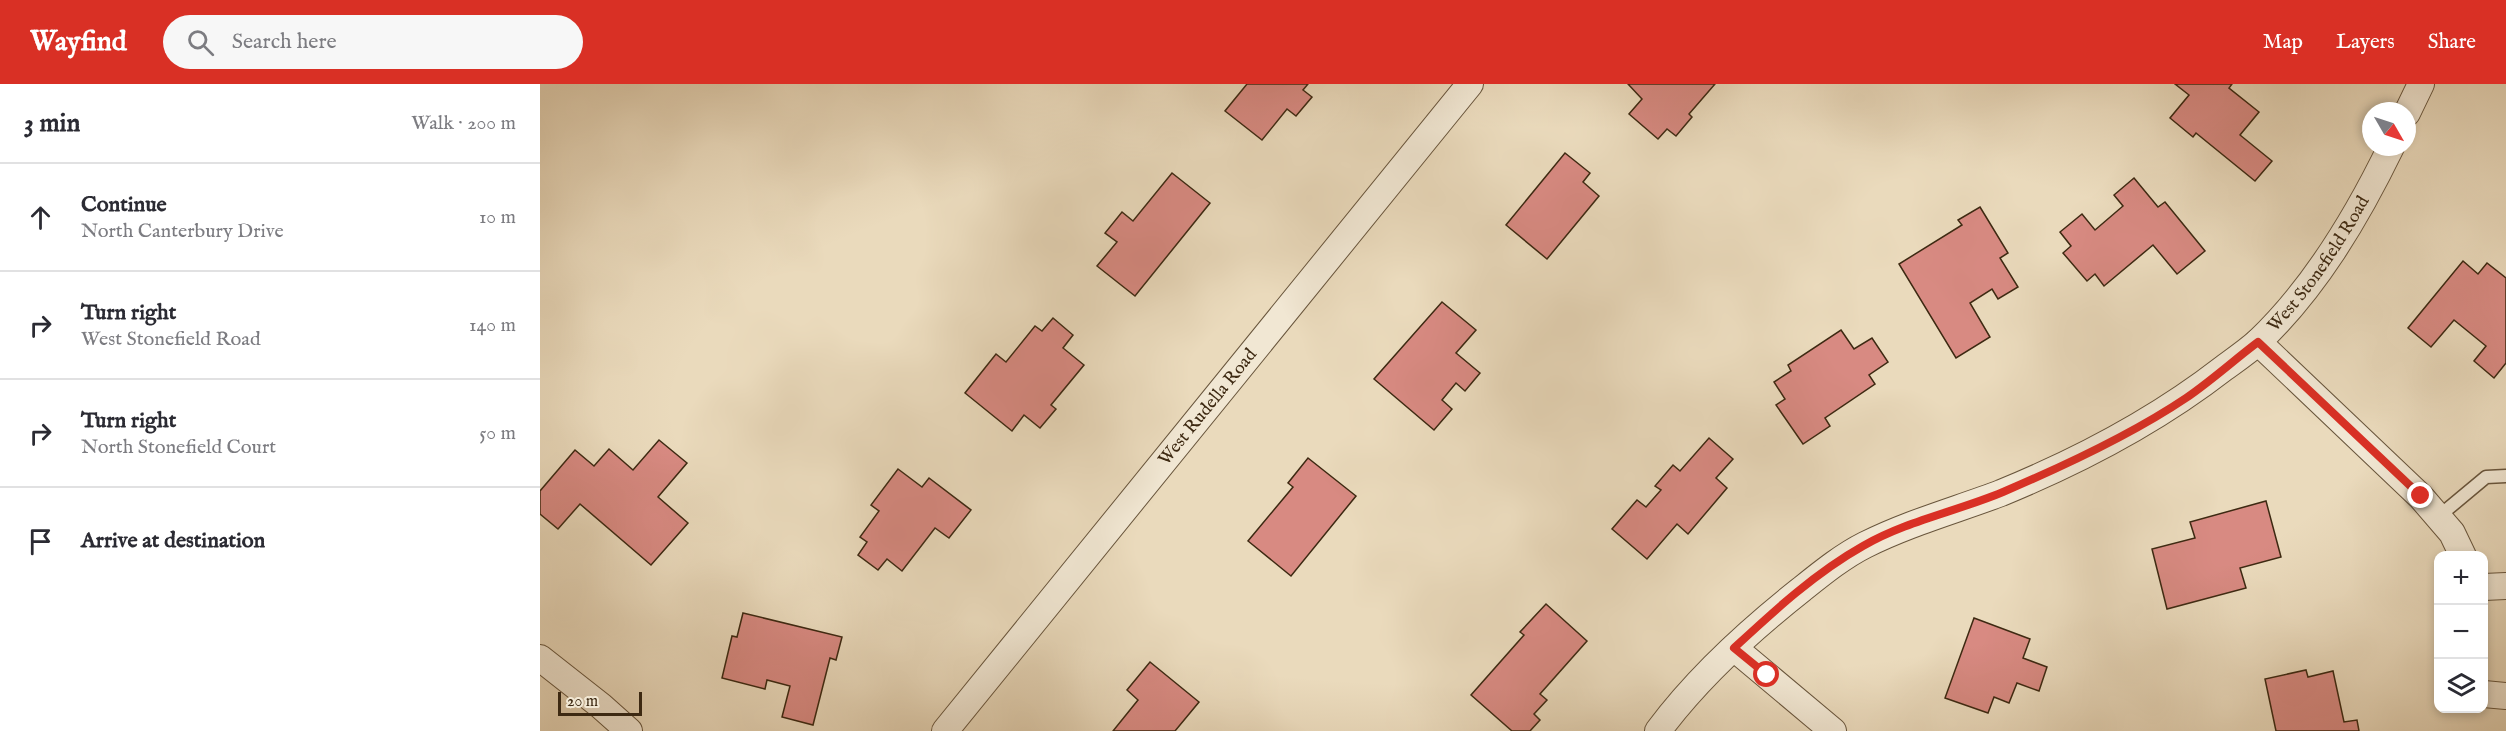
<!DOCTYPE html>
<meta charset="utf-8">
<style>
:root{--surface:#fff;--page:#f7f7f7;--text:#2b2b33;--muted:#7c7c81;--line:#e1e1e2;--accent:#d93025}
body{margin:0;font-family:"IM FELL English",serif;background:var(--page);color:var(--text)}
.controls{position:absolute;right:18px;bottom:18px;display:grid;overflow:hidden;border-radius:12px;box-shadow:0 3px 9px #0003}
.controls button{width:54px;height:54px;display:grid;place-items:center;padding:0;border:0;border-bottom:2px solid var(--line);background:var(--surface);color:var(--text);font:30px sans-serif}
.compass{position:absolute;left:1822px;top:18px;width:54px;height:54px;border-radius:50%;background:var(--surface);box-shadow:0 3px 9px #0003;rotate:129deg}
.scale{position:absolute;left:18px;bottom:15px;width:84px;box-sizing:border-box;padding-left:6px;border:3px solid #3d2912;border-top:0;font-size:16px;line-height:21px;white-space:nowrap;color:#3d2912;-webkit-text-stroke:4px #f1e7d3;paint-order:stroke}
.stop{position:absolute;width:18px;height:18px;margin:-14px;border:4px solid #d93025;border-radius:50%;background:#fff}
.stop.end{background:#d93025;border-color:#fff;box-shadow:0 2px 6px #0008}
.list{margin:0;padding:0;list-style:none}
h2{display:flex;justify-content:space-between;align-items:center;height:78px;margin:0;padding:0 24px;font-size:26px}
h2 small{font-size:20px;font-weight:400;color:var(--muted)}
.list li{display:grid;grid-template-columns:39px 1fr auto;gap:18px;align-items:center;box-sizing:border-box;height:108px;padding:0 24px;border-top:2px solid var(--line)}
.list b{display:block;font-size:22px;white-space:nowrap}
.list p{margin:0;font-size:20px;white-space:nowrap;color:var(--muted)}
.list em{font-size:20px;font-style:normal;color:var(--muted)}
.icon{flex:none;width:33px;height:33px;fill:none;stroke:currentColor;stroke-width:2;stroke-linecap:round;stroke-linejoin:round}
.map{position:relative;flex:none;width:1966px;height:647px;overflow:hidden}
header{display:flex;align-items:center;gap:36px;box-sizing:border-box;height:84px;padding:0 30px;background:var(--accent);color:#fff}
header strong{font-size:28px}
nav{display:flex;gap:33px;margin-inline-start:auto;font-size:21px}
.search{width:420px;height:54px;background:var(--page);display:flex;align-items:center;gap:15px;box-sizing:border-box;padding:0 21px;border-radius:33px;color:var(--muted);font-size:22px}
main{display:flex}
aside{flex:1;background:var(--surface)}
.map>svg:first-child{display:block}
</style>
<header>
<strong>Wayfind</strong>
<div class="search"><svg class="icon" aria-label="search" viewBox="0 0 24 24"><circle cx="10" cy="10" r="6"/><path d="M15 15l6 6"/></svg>Search here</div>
<nav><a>Map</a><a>Layers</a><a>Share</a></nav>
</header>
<main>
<aside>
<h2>3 min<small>Walk · 200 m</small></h2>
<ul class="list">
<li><svg class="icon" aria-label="ahead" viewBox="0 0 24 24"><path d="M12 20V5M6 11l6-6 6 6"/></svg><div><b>Continue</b><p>North Canterbury Drive</p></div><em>10 m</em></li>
<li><svg class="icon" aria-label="right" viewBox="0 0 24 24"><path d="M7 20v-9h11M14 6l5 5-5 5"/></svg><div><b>Turn right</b><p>West Stonefield Road</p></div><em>140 m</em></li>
<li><svg class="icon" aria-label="right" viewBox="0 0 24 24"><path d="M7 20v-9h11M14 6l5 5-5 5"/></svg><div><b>Turn right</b><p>North Stonefield Court</p></div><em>50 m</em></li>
<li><svg class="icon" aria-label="arrive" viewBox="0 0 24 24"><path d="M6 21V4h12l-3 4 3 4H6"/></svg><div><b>Arrive at destination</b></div></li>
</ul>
</aside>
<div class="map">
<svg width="1966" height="647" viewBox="0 0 1966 647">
<rect width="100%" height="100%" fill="#eadabc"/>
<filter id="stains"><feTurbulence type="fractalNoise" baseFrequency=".00333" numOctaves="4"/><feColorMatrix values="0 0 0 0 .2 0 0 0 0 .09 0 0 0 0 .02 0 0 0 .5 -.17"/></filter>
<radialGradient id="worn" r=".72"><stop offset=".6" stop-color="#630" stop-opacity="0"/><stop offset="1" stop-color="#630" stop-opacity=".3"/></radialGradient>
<g fill="#d88a82" stroke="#3d2912" stroke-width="1.5">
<path d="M707,0h61l-5,6 9,7 -16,19 -9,-7 -25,31 -37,-29z"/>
<path d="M1088,0h87l-26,30 3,3 -16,19 -9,-7 -9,10 -29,-25 13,-15z"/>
<path d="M1635,0h57l-3,4 30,24 -19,23 32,26 -17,20 -59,-48 -3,4 -23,-19 19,-23z"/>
<path d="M1025,69l25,20 -7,9 16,14 -52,63 -41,-34z"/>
<path d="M632,89l38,30 -75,93 -38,-30 20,-24 -12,-9 17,-21 11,9z"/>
<path d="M1594,94l24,29 7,-5 40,49 -28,23 -24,-29 -49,41 -9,-12 -8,7 -24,-28 8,-7 -11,-14 22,-18 13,16 28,-24 -9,-11z"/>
<path d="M1440,123l28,46 -8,5 18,29 -20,12 -6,-10 -22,14 20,34 -34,21 -57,-94 63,-39 -4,-5z"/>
<path d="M1923,177l15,13 9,-11 19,15v85l-12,15 -20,-17 12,-15 -32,-26 -23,27 -23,-19z"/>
<path d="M902,218l34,28 -20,23 24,20 -15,18 -9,-8 -14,17 10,9 -18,21 -60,-51z"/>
<path d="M513,234l20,17 -10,13 21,17 -33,40 5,4 -16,19 -16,-13 -12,16 -47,-38 31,-39 10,8 29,-36 7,5z"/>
<path d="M1301,246l13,19 18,-11 16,24 -19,13 6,9 -50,34 5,8 -27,18 -27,-39 9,-6 -11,-17 17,-11 -3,-6z"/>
<path d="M1169,354l24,21 -17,19 11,10 -39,46 -11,-10 -30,35 -35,-30 25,-29 9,7 15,-17 -6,-4 18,-21 7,6z"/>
<path d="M119,356l28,23 -29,34 30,26 -37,42 -71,-61 -22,25 -18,-15v-23l35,-41 19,16 15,-17 24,21z"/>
<path d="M768,374l48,38 -65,80 -43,-35 45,-54 -5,-4z"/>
<path d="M358,385l24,18 7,-9 42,32 -22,28 -14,-10 -33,43 -15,-12 -9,11 -20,-15 9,-13 -7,-5 19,-26 -8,-6z"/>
<path d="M1726,417l15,56 -41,11 6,20 -79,21 -15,-60 43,-11 -5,-16z"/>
<path d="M1006,520l41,37 -47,53 7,6 -13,14 6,6 -10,11h-18l-41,-36 53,-60 -4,-3z"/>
<path d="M203,529l99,24 -6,23 -6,-2 -17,67 -31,-8 8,-31 -23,-6 -2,9 -43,-11 10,-42 5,1z"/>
<path d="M1434,534l56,21 -7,19 24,9 -8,24 -22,-8 -8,20 -15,-6 -6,16 -43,-15z"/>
<path d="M610,578l49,40 -24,29h-62l25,-31 -11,-10z"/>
<path d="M1766,586l2,7 25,-6 11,51 13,-2 2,11h-83l-11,-52z"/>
</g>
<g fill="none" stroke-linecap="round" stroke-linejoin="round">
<defs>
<path id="service" d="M1898,433l48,-40 20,-1"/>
<g id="minor">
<path d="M1867,29l14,-29"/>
<path d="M1718,258l163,155 31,36 11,23"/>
<path d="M1944,503l22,-1"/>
<path d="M1194,564l99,83"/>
<path d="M0,574l61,48 28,25"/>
<path d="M1944,610l22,2"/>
<path id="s1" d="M405,647l525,-647"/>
<path id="s2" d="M1118,647c40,-54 92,-101 144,-142 20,-16 41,-33 63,-44 44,-22 91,-35 136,-52 78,-32 156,-73 223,-125 11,-8 24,-17 34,-26 57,-54 99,-125 133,-195"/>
</g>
</defs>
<use href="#service" stroke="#68553c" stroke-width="15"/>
<use href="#minor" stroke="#68553c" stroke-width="28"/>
<use href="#service" stroke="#f1e7d3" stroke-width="12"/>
<use href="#minor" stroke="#f1e7d3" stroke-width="26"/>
</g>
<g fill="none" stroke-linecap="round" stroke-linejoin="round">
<path stroke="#d93025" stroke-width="8" d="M1227,591l-33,-27c40,-37 81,-75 129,-102 43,-25 95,-35 140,-54 61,-26 128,-57 183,-94 25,-17 48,-38 72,-56l163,154"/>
</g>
<g text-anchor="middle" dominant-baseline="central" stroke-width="4.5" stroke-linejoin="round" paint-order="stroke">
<g font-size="18" fill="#3d2912" stroke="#f1e7d3">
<text stroke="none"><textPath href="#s2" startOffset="824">West Stonefield Road</textPath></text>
<text stroke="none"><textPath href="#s1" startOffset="417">West Rudella Road</textPath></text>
</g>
</g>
<rect width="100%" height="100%" filter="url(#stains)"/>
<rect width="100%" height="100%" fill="url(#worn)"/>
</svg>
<div class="controls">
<button>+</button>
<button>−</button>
<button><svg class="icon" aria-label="layers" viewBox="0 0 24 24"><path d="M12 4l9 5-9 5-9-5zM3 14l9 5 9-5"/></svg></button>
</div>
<svg class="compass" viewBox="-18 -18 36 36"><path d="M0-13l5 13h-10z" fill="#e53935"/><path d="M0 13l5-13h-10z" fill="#7c7c81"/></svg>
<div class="scale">20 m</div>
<div class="stop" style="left:1227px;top:591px"></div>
<div class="stop end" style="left:1881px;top:412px"></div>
</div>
</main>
